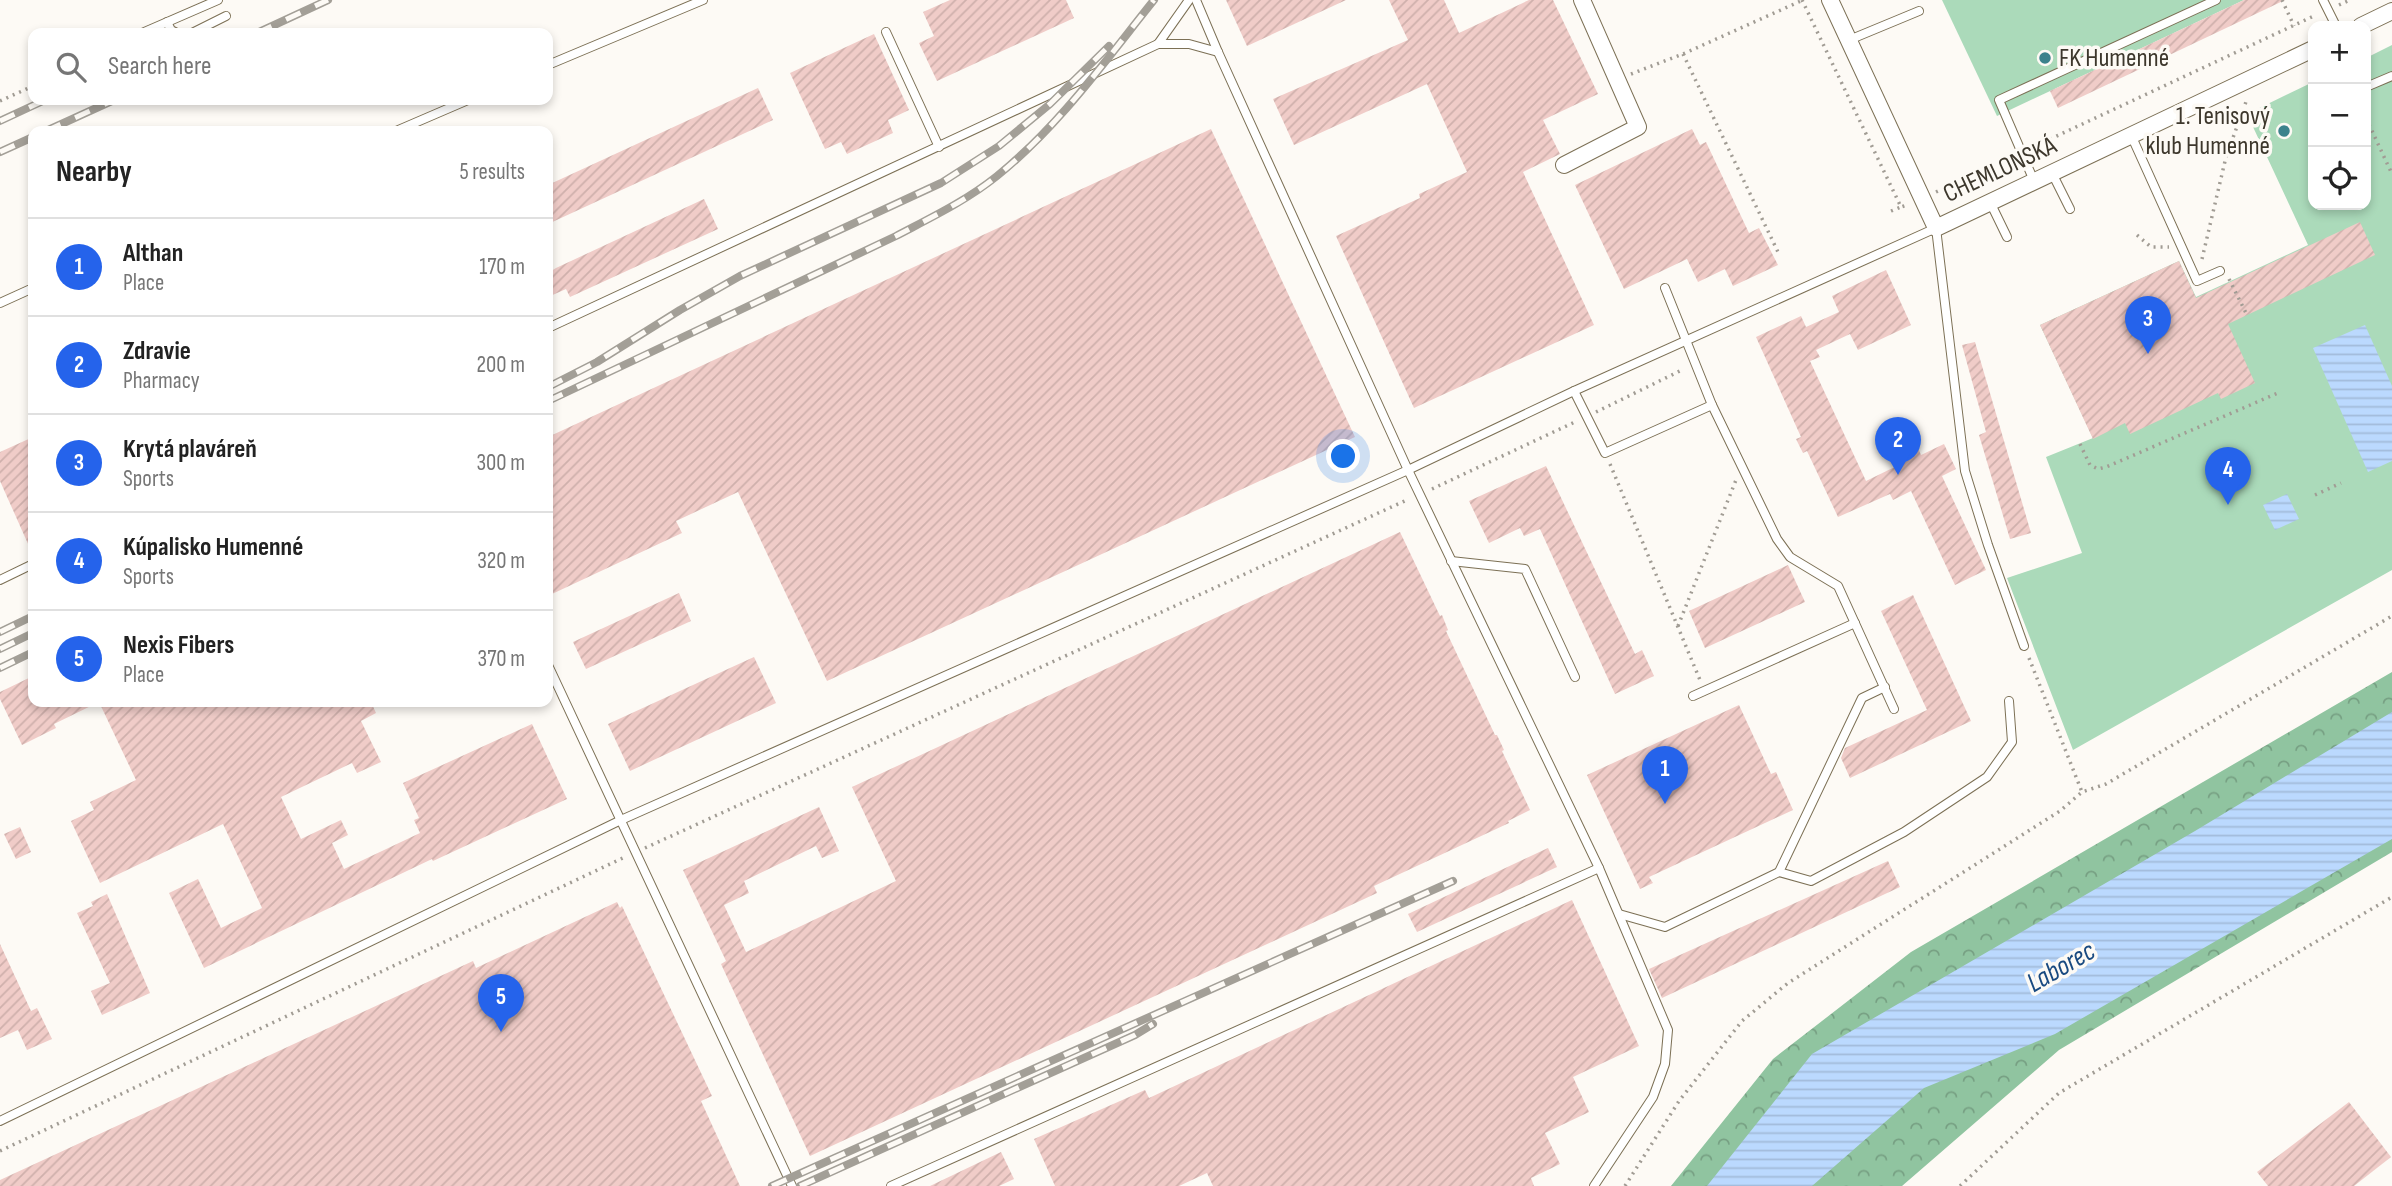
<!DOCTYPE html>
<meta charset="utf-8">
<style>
:root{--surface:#fff;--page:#f2f2f2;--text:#222;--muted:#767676;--line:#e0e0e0;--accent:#2563eb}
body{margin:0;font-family:"Sofia Sans Condensed",sans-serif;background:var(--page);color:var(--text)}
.controls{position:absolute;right:21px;top:21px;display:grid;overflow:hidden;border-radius:14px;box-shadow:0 4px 10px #0003}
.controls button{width:63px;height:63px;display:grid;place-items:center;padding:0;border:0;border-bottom:2px solid var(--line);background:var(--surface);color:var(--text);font:35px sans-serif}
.you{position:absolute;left:1344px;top:457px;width:24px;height:24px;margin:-18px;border:5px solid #fff;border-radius:50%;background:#1a73e8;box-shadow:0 0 0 10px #1a73e833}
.badge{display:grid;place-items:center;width:46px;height:46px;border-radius:50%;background:var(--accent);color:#fff;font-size:23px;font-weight:700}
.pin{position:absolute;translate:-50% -58px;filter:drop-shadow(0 2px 4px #0008)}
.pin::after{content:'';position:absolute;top:37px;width:24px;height:21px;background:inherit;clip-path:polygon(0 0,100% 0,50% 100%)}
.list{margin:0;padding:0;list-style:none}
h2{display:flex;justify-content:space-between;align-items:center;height:91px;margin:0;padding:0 28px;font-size:30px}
h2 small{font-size:23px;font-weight:400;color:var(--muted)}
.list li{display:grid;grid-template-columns:46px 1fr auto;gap:21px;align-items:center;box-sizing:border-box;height:98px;padding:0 28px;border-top:2px solid var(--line)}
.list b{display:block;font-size:26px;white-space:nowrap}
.list p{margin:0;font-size:23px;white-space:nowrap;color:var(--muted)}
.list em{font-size:23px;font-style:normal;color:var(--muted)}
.icon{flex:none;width:38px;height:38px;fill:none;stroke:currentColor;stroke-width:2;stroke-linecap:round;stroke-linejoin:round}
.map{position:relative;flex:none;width:2392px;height:1186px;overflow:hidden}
.search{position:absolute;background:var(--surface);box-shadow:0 4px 10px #0003;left:28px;top:28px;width:525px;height:77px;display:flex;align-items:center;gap:18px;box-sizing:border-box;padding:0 24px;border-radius:14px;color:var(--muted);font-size:26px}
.panel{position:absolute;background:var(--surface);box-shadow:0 4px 10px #0003;left:28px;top:126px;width:525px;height:581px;border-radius:14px}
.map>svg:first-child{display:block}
</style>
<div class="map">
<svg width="2392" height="1186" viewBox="0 0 2392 1186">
<defs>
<pattern id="forest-crowns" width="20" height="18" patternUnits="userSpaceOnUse" patternTransform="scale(1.75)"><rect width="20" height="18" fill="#90c4a0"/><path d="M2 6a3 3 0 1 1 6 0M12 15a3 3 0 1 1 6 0" fill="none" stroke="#77a083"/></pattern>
<pattern id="water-rules" width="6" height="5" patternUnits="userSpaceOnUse" patternTransform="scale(1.75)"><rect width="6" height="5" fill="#bbd9fe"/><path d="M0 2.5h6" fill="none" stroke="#a2bbda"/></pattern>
<pattern id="building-hatch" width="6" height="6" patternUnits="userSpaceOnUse" patternTransform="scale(1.75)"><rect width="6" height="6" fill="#f0ccc8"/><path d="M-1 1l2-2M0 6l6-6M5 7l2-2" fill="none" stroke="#cfb0ac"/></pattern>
</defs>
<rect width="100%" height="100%" fill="#fdfaf5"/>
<path fill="url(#forest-crowns)" d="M2392,672v180l-333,198 -157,136h-231l102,-127 138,-107z"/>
<g fill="#abdaba">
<path d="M1942,0h302l-247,116z"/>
<path d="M2392,45v525l-319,180 -66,-172 75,-25 -36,-96 47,-19 -53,-113 139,-64 17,36 112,-52 -61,-131 66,-32v123h53v-147z"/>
</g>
<g fill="url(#water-rules)">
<path d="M2365,325l27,61v75l-24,11 -55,-124z"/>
<path d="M2287,494l12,25 -24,11 -12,-25z"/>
<path d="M2392,712v127l-337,195 -131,54 -112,98h-105l105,-132 383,-223z"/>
</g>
<g fill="url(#building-hatch)">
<path d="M950,0h116l8,18 -137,63 -18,-38 15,-7 -11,-24z"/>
<path d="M1226,0h120l-99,46z"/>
<path d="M1389,0h55l15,33 70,-33h24l45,94 -55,26 17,34 -37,18 71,153 -180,83 -78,-172 84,-38 -1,-4 48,-22 -40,-88 -133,61 -21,-46 135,-59z"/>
<path d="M2244,0h41l-227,108 -8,-17z"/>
<path d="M874,34l35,76 -21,10 5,13 -46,21 -6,-12 -16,7 -35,-76z"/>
<path d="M758,88l15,32 -225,104v-39z"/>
<path d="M1211,129l144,308 -528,244 -89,-189 -62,29 6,12 -130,61 -4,-8v-149z"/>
<path d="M1692,129l8,16 6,-3 43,91 10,-5 19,37 -45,21 -8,-17 -27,13 -11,-23 -63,30 -49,-104z"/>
<path d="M704,199l14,30 -148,68 -4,-8 -18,8v-24l8,-5z"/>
<path d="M2360,222l15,33 -147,69 27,59 -34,16 -3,-6 -88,41 -5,-11 -32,16 -53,-114 139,-64 17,37z"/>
<path d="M1886,270l25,55 -53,25 -8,-16 -34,16 4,7 -10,4 56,120 41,-20 -3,-7 14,-6 3,7 23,-11 12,25 -14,7 44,94 -31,15 -44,-94 -18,9 -3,-6 -52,23 -31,-66 -4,2 -7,-14 5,-2 -45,-100 45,-21 5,11 33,-15 -7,-16z"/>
<path d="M1975,342l56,191 -21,6 -31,-104 7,-3 -24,-87z"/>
<path d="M33,437v118l-33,-74v-29z"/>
<path d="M1546,466l89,188 7,-4 12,26 -39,18 -75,-165 -16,7 -4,-8 -31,15 -20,-42z"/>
<path d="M1400,532l40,84 2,-1 6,15 -2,1 49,104h2l7,15 -2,1 28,59 -22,11 1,2 -135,63 3,7 -567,263 -89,-192 5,-3 -43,-91 136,-63 20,44 -17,7 -6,-12 -72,35 5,12 -25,12 22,47 150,-71 -44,-94z"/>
<path d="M1788,565l17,37 -100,46 -16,-37z"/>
<path d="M679,593l12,28 -105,48 -13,-27z"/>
<path d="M1913,595l58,126 -121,57 -9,-20 4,-10 82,-38 -46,-99z"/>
<path d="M754,657l22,46 -146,68 -22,-47z"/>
<path d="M33,676v26h338l5,11 -15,8 20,41 -24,11 -5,-10 -71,34 20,42 40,-19 7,15 -16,8 12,26 76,-36 -6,-13 5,-2 -16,-35 129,-59 35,75 -134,62 -1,-2 -228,109 -35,-75 29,-14 23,49 41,-20 -39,-84 -123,59 -29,-62 23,-11 -4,-8 46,-22 -37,-78 -45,22 2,4 -34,17 -22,-46v-7z"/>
<path d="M1739,705l32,69 5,-2 17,38 -144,67 4,6 -13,6 -53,-114z"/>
<path d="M20,827l11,25 -15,7 -12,-25z"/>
<path d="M1548,848l9,19 -140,65 -9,-18z"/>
<path d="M1888,861l12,26 -238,111 -13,-29z"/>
<path d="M107,894l43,99 -48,22 -11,-24 19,-8 -33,-70 16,-7 -2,-4z"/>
<path d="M1572,900l67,146 -66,31 16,35 -44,21 15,31 -29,14 3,8h-321l-6,-13 -28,13h-124l-21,-47 111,-49 4,8z"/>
<path d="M617,902l3,6 2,-2 90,190 -11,5 39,85h-740v-6l473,-219 3,7z"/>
<path d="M0,944l31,67 6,-3 15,31 -25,11 -9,-20 -18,8z"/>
<path d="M2349,1102l42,55 -37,29h-86l-11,-14z"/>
<path d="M1001,1152l13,27 -15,7h-69z"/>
</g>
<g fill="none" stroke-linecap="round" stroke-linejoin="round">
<defs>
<g id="service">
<path d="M1196,0l22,52 190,418 191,398 69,162 -3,34 -12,33 -59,89"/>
<path d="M2323,0l13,26"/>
<path d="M167,22l4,8 6,3"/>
<path d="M886,32l53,115"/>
<path d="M142,33l76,-33"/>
<path d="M192,33l34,-17"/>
<path d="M1849,40l70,-29"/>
<path d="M1158,44h31l29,8"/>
<path d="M548,65l155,-65"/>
<path d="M2366,87l26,-11"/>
<path d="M396,131l72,-31"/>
<path d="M2131,135l66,146 23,-10"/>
<path d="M2052,173l18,36"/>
<path d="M2034,181l-35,-81 217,-100"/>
<path d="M1990,202l17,35"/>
<path d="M1665,288l47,117 65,134 13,18 48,29 56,123"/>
<path d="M0,303l33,-15"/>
<path d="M548,328l610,-284 31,-44"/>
<path d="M1574,391l31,62 107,-48"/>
<path d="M1451,561l74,8 50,108"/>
<path d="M0,580l33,-16"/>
<path d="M548,665l244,521"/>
<path d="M1693,696l162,-73"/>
<path d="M1779,872l32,9 93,-49 83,-55 25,-35 -3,-41"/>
<path d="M1619,914l46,13 114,-55 83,-174 23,-11"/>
<path d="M0,1121l621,-301 787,-350 166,-79 362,-163 29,243 23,74 36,101"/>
<path d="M891,1186l708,-318"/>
</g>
<g id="minor">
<path d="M1830,0l106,228 377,-179"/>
<path d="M2361,26l31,-15"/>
<path d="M1564,165l74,-38 -56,-127"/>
</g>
</defs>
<use href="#service" stroke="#7c7055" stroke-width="10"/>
<use href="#minor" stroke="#7c7055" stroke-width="18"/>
<g stroke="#a19c94" stroke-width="3.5" stroke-dasharray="2 5" stroke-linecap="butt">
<path d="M1802,0l99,207 6,-2"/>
<path d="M2282,0l12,26"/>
<path d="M2339,5l11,-5"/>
<path d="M1683,54l95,198"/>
<path d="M1631,74l52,-20 120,-54"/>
<path d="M0,101l33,-15"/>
<path d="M2366,118l26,56"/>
<path d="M2031,148l285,-133"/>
<path d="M1936,192l76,-35"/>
<path d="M1891,211l10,-4"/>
<path d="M2137,235l14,12h18"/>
<path d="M2202,259l24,-102 21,-58"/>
<path d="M2229,279l18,36"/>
<path d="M1596,412l88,-43"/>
<path d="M2080,444l10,21 8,4 8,-2 172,-74"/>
<path d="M1610,464l90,216"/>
<path d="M1432,489l145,-68"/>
<path d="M2315,495l26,-12"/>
<path d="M1678,626l58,-146"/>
<path d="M2029,658l53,134 24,-8 286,-168"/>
<path d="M645,848l764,-349"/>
<path d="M0,1151l625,-294"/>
<path d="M1625,1186l54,-85 63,-80 46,-38 272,-172 22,-19"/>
<path d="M1960,1186l99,-93 333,-196"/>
</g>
<use href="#service" stroke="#fff" stroke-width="8"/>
<use href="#minor" stroke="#fff" stroke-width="16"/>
<defs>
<g id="rail">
<path d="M257,33l71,-33"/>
<path d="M0,121l45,-21"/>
<path d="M46,131l68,-31"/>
<path d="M0,152l33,-15"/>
<path d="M548,387l49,-25 83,-52 60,-34 201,-93 58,-37 51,-42 59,-58"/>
<path d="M548,401l348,-165c34,-18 70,-35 101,-60 62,-50 108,-115 157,-176"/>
<path d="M0,632l33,-16"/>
<path d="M0,649l33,-16"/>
<path d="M0,668l33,-16"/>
<path d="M772,1186l681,-305"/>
<path d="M800,1186l335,-151 18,-11"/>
</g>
</defs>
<use href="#rail" stroke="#a39f97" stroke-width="8"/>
<use href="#rail" stroke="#fdfaf5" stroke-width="5" stroke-dasharray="16" stroke-linecap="butt"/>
</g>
<g fill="#3c828c" stroke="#fdfaf5" stroke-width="2.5">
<circle cx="2045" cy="58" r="7"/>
<circle cx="2284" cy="131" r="7"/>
</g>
<g text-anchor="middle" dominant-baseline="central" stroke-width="7" stroke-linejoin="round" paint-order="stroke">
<g font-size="26" fill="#3d372c" stroke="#fdfaf5" text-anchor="start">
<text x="2059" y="58">FK Humenné</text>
<text x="2270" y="116" text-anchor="end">1. Tenisový<tspan x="2270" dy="30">klub Humenné</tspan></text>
</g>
<g font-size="26" fill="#3d372c" stroke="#fdfaf5">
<text transform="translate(2000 170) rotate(-25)">CHEMLONSKÁ</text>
</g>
<g font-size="28" font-style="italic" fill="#194a80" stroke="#fdfaf5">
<text transform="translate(2061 967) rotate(-30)">Laborec</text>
</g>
</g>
</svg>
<div class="controls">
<button>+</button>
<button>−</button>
<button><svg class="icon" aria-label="locate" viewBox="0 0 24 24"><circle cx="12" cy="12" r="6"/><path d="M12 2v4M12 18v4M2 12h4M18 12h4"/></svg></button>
</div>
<div class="you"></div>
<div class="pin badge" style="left:1665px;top:804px">1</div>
<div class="pin badge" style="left:1898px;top:475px">2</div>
<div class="pin badge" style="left:2148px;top:354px">3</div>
<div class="pin badge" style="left:2228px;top:505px">4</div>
<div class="pin badge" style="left:501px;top:1032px">5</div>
<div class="search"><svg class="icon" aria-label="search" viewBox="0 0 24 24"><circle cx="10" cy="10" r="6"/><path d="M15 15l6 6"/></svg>Search here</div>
<section class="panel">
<h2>Nearby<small>5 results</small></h2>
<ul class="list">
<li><span class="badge">1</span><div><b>Althan</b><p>Place</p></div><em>170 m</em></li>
<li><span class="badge">2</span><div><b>Zdravie</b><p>Pharmacy</p></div><em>200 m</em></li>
<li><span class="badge">3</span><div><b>Krytá plaváreň</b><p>Sports</p></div><em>300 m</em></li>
<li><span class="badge">4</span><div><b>Kúpalisko Humenné</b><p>Sports</p></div><em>320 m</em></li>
<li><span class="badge">5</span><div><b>Nexis Fibers</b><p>Place</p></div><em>370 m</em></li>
</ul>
</section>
</div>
